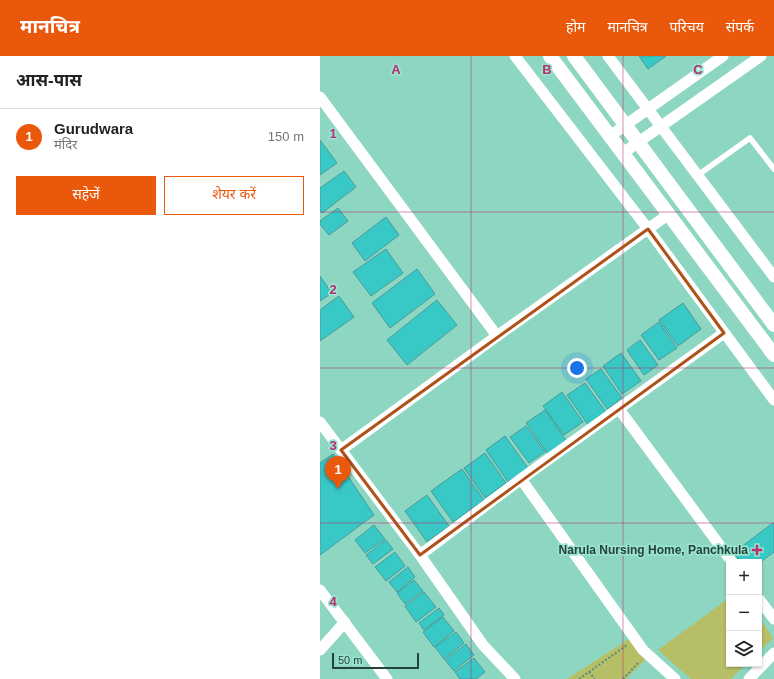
<!DOCTYPE html>
<html lang="hi">
<meta charset="utf-8">
<style>
:root{--surface:#fff;--page:#f2f2f2;--text:#222;--muted:#767676;--line:#e0e0e0;--accent:#ea580c}
body{margin:0;font-family:Helvetica,"Noto Sans Devanagari",sans-serif;background:var(--page);color:var(--text)}
.controls{position:absolute;right:12px;bottom:12px;display:grid;overflow:hidden;border-radius:0px;box-shadow:0 1px 3px #0004}
.controls button{width:36px;height:36px;display:grid;place-items:center;padding:0;border:0;border-bottom:1px solid var(--line);background:var(--surface);color:var(--text);font:20px sans-serif}
.scale{position:absolute;left:12px;bottom:10px;width:87px;box-sizing:border-box;padding-left:4px;border:2px solid #25433b;border-top:0;font-size:11px;line-height:14px;white-space:nowrap;color:#25433b;-webkit-text-stroke:3px #9ae3ce;paint-order:stroke}
.you{position:absolute;left:257px;top:312px;width:14px;height:14px;margin:-10px;border:3px solid #fff;border-radius:50%;background:#1a73e8;box-shadow:0 0 0 6px #1a73e833}
.badge{display:grid;place-items:center;width:26px;height:26px;border-radius:50%;background:var(--accent);color:#fff;font-size:13px;font-weight:700}
.pin{position:absolute;translate:-50% -33px;filter:drop-shadow(0 1px 2px #0008)}
.pin::after{content:'';position:absolute;top:21px;width:14px;height:12px;background:inherit;clip-path:polygon(0 0,100% 0,50% 100%)}
.list{margin:0;padding:0;list-style:none}
h2{display:flex;justify-content:space-between;align-items:center;height:52px;margin:0;padding:0 16px;font-size:17px}
h2 small{font-size:13px;font-weight:400;color:var(--muted)}
.list li{display:grid;grid-template-columns:26px 1fr auto;gap:12px;align-items:center;box-sizing:border-box;height:56px;padding:0 16px;border-top:1px solid var(--line)}
.list b{display:block;font-size:15px;white-space:nowrap}
.list p{margin:0;font-size:13px;white-space:nowrap;color:var(--muted)}
.list em{font-size:13px;font-style:normal;color:var(--muted)}
.actions{display:flex;gap:8px;padding:12px 16px}
.actions a{flex:1;padding:9px 0;border:1px solid var(--accent);border-radius:0px;text-align:center;font-size:14px;color:var(--accent)}
.actions .main{background:var(--accent);color:#fff}
.icon{flex:none;width:22px;height:22px;fill:none;stroke:currentColor;stroke-width:2;stroke-linecap:round;stroke-linejoin:round}
.map{position:relative;flex:none;width:454px;height:623px;overflow:hidden}
header{display:flex;align-items:center;gap:24px;box-sizing:border-box;height:56px;padding:0 20px;background:var(--accent);color:#fff}
header strong{font-size:19px}
nav{display:flex;gap:22px;margin-inline-start:auto;font-size:14px}
main{display:flex}
aside{flex:1;background:var(--surface)}
.map>svg:first-child{display:block}
</style>
<header>
<strong>मानचित्र</strong>
<nav><a>होम</a><a>मानचित्र</a><a>परिचय</a><a>संपर्क</a></nav>
</header>
<main>
<aside>
<h2>आस-पास<small></small></h2>
<ul class="list">
<li><span class="badge">1</span><div><b>Gurudwara</b><p>मंदिर</p></div><em>150 m</em></li>
</ul>
<div class="actions"><a class="main">सहेजें</a><a>शेयर करें</a></div>
</aside>
<div class="map">
<svg width="454" height="623" viewBox="0 0 454 623">
<rect width="100%" height="100%" fill="#8dd6c1"/>
<g fill="#b6bf66">
<path d="M409,542v66h17l-15,15h-40l-33,-29z"/>
<path d="M439,561l14,21 -14,14z"/>
<path d="M312,581l16,20 -22,22h-59z"/>
</g>
<g fill="#38c9c7" stroke="#499b9a">
<path d="M319,0h27l-18,13z"/>
<path d="M0,84l17,23 -17,12z"/>
<path d="M24,115l12,16 -34,26 -2,-2v-23z"/>
<path d="M18,152l10,13 -19,14 -9,-11v-3z"/>
<path d="M66,161l13,18 -34,26 -13,-18z"/>
<path d="M66,193l17,24 -32,23 -18,-24z"/>
<path d="M97,213l18,25 -45,34 -18,-25z"/>
<path d="M0,220l12,17 -12,8z"/>
<path d="M19,240l15,21 -34,24v-31z"/>
<path d="M117,244l20,25 -50,40 -20,-25z"/>
<path d="M363,247l18,26 -23,17 -19,-26z"/>
<path d="M339,266l18,26 -18,12 -18,-25z"/>
<path d="M320,284l18,25 -14,10 -17,-25z"/>
<path d="M301,297l20,28 -19,13 -19,-28z"/>
<path d="M281,313l21,29 -15,11 -21,-30z"/>
<path d="M265,327l21,29 -18,13 -21,-30z"/>
<path d="M242,336l21,30 -19,13 -21,-29z"/>
<path d="M225,354l21,30 -18,14 -22,-31z"/>
<path d="M206,370l19,26 -16,11 -19,-26z"/>
<path d="M185,380l23,32 -20,14 -22,-32z"/>
<path d="M165,397l21,30 -21,15 -21,-30z"/>
<path d="M13,398l41,61 -54,40v-92z"/>
<path d="M142,413l22,31 -31,22 -22,-31z"/>
<path d="M107,439l22,31 -22,16 -22,-31z"/>
<path d="M453,467l1,1v28l-15,11 -18,-1 -8,-9z"/>
<path d="M54,469l11,14 -20,14 -10,-13z"/>
<path d="M66,484l7,9 -20,15 -7,-9z"/>
<path d="M75,496l10,14 -19,15 -11,-14z"/>
<path d="M88,511l7,10 -18,15 -8,-10z"/>
<path d="M94,524l9,11 -18,13 -8,-11z"/>
<path d="M104,536l12,15 -20,15 -11,-16z"/>
<path d="M119,552l5,7 -20,15 -5,-7z"/>
<path d="M123,561l11,14 -20,16 -11,-15z"/>
<path d="M136,576l8,11 -20,16 -9,-12z"/>
<path d="M146,588l8,11 -20,16 -9,-11z"/>
<path d="M154,602l11,14 -9,7h-16l-5,-7z"/>
</g>
<g fill="none" stroke-linecap="round" stroke-linejoin="round">
<g stroke="#588c7d" stroke-width="2" stroke-dasharray="2 2" stroke-linecap="butt">
<path d="M269,616l6,7"/>
<path d="M259,623l48,-34"/>
<path d="M303,623l16,-17"/>
</g>
<path stroke="#fff" stroke-width="5.5" d="M378,119l52,-37 24,31"/>
<g stroke="#fff" stroke-width="11">
<path d="M195,0l133,173 126,171"/>
<path d="M288,0l166,221"/>
<path d="M0,41l177,239"/>
<path d="M290,80l113,-80"/>
<path d="M303,97l138,-97"/>
<path d="M299,353l113,153"/>
<path d="M0,366l100,133 63,90 32,34"/>
<path d="M21,394l156,-114 172,-122"/>
<path d="M201,423l122,171 32,29"/>
<path d="M100,499l101,-76 203,-146"/>
<path d="M0,534l67,89"/>
<path d="M439,543l15,20"/>
<path d="M0,594l25,-28"/>
<path d="M429,623l25,-26"/>
</g>
<g stroke="#fff" stroke-width="14">
<path d="M230,0l224,299"/>
<path d="M254,0l200,269"/>
</g>
</g>
<path fill="none" stroke="#ae521a" stroke-width="3" stroke-linejoin="round" d="M328,173l76,104 -304,222 -79,-105z"/>
<path fill="none" stroke="#b42f73" stroke-width="1" stroke-opacity="0.55" d="M151,0v623M303,0v623M0,156h454M0,312h454M0,467h454"/>
<path fill="#b42f73" stroke="#9ae3ce" stroke-width="1.5" d="M435 488h4v4h4v4h-4v4h-4v-4h-4v-4h4z"/>
<g text-anchor="middle" dominant-baseline="central" stroke-width="3.5" stroke-linejoin="round" paint-order="stroke">
<g font-size="12" font-weight="bold" fill="#25433b" stroke="#9ae3ce" text-anchor="end">
<text x="428" y="494">Narula Nursing Home, Panchkula</text>
</g>
</g>
<g font-size="13" text-anchor="middle" font-weight="bold" fill="#b42f73" stroke="#9ae3ce" stroke-width="3.5" stroke-linejoin="round" paint-order="stroke">
<text x="76" y="18">A</text>
<text x="227" y="18">B</text>
<text x="378" y="18">C</text>
<text x="13" y="82">1</text>
<text x="13" y="238">2</text>
<text x="13" y="394">3</text>
<text x="13" y="550">4</text>
</g>
</svg>
<div class="controls">
<button>+</button>
<button>−</button>
<button><svg class="icon" aria-label="layers" viewBox="0 0 24 24"><path d="M12 4l9 5-9 5-9-5zM3 14l9 5 9-5"/></svg></button>
</div>
<div class="scale">50 m</div>
<div class="you"></div>
<div class="pin badge" style="left:18px;top:433px">1</div>
</div>
</main>
